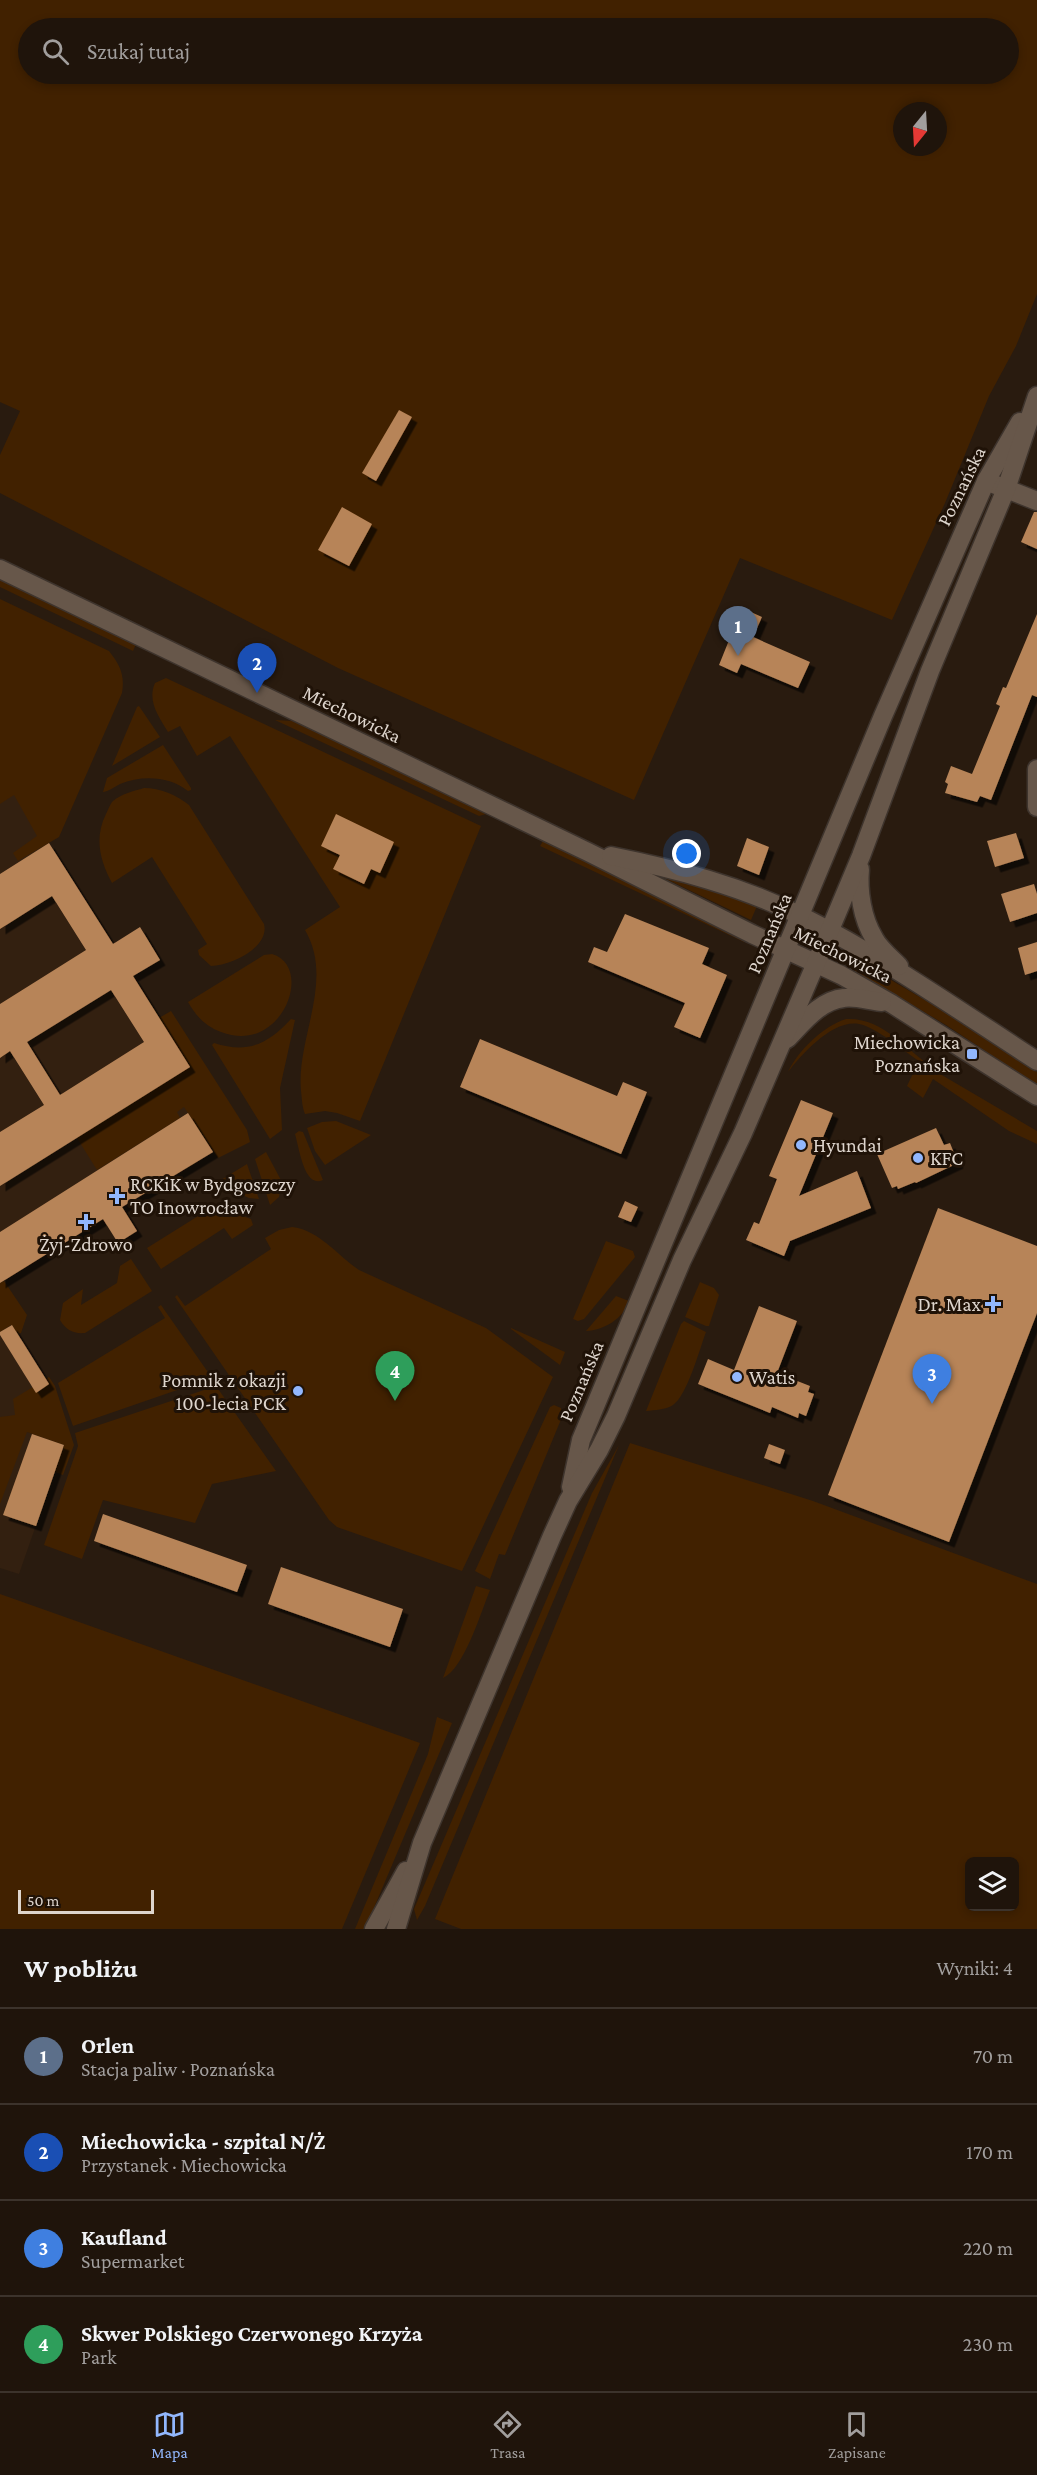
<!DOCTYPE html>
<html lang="pl">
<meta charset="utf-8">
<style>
:root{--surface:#1f140b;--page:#2c2119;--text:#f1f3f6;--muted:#a19e9d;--line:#3c332c;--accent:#92b7fd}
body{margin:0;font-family:"Crimson Pro",serif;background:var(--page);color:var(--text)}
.controls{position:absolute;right:18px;bottom:18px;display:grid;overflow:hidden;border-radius:9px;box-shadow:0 3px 9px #0003}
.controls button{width:54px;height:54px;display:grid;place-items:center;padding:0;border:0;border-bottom:2px solid var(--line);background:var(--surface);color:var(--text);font:30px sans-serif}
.compass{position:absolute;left:893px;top:102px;width:54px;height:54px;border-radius:50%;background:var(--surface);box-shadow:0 3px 9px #0003;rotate:198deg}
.scale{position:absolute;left:18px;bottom:15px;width:136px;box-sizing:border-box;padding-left:6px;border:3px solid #ded5cd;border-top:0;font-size:16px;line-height:21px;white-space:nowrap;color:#ded5cd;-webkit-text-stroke:4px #1f1207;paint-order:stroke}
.you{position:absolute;left:687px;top:854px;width:21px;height:21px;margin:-15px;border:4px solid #fff;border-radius:50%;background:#1a73e8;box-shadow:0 0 0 9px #1a73e833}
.badge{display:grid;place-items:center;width:39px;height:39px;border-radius:50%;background:var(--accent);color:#fff;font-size:20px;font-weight:700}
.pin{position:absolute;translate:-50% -50px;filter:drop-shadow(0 2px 3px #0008)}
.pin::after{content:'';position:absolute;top:32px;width:21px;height:18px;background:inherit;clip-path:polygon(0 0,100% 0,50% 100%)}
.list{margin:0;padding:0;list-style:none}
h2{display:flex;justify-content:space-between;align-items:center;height:78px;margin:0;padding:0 24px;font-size:26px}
h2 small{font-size:20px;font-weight:400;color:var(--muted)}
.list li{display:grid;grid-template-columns:39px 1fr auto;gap:18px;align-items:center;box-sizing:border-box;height:96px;padding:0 24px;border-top:2px solid var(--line)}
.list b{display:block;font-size:22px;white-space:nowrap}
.list p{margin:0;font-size:20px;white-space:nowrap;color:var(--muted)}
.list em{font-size:20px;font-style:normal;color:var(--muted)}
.icon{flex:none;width:33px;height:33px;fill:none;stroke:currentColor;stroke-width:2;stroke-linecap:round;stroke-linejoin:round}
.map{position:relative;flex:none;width:1037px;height:1929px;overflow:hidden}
.search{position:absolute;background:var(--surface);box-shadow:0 3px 9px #0003;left:18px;right:18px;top:18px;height:66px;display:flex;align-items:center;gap:15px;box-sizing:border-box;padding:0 21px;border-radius:33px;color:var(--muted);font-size:22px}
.sheet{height:462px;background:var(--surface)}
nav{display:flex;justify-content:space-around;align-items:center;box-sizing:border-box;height:84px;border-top:2px solid var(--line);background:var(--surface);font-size:16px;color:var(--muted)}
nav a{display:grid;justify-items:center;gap:3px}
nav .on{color:var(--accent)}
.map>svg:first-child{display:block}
</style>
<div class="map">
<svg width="1037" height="1929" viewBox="0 0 1037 1929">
<defs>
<filter id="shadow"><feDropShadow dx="5.5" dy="5.5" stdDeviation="0" flood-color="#0009"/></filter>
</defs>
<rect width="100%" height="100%" fill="#291b0f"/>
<g fill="#332010">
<path d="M0,605l24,201 22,39 4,-1 186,295 -236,144z"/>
<path d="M0,1306l30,47 -13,9 19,31 -14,37 42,15 -45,129 -19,-6z"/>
</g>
<g fill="#412100" fill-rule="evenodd">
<path d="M0,0h1037v294l-21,52 -27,50 -44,107 -53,117 -152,-62 -106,242 -296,-132 -338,-175v-38l20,-44 -20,-9zM28,28h980v46h-980zM902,111h36v36h-36z"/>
<path d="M0,579l136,65 -3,7 -133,-64z"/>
<path d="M0,599l109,52c11,14 16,24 13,42l-63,144 -41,24 -5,-8 24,-17 -23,-41 -14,9z"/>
<path d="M166,678l315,148 -121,295 -23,-8 -12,-2 -20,3c-3,-7 -3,-15 -4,-23 -5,-53 34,-110 4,-161l35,-23 -110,-171 -33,20 -17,-30 -12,6c-9,-15 -21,-31 -13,-49z"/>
<path d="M139,706l21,31 -48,29 25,-59z"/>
<path d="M275,720l17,1 198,92 -11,3z"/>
<path d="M163,745l28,43v2l-3,1c-19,-15 -46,-16 -68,-7 -6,3 -10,7 -17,8l4,-14z"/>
<path d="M144,788c16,0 33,7 45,17l75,119c6,23 -33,42 -53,42l-12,-11 -1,-5 9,-6 -55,-87 -40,26c-12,-22 -18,-45 -6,-69 2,-4 4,-10 7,-13 8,-7 21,-10 31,-13z"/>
<path d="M543,841l202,99 -1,2 -204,-96z"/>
<path d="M662,872l56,17 39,17 -6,14 -91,-44z"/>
<path d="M272,954c43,12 10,102 -51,78 -16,-6 -25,-16 -33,-30l76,-47z"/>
<path d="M857,960l95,56 85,56v13l-91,-60 -94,-56z"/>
<path d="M171,1011l76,119 3,12 -32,16 -34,-51 -7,5 3,6 -83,52 -20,-32 113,-71 -31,-49z"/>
<path d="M291,1019l4,1 -15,68 2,42 -12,9 -58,-94 2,-2c34,11 54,1 77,-24z"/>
<path d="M846,1019c37,-2 61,32 89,50v2l102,60v13l-28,-13 -76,-52 -10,19 -16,-12 12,-25c-15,-10 -43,-34 -60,-37 -26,-5 -57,30 -71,48 10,-21 35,-46 58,-53z"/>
<path d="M336,1121l35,14 -46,30 -10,-14 -8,-23 15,-6z"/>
<path d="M299,1131l4,1 20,48c-19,9 -24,-33 -28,-46z"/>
<path d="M266,1152l16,30 -3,15 -9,8 -15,-46z"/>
<path d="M247,1164l12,35 -10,-1 -33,-15z"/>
<path d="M219,1207l32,12 2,6 -21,14 -8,-11 -63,41 -14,-21 64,-40z"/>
<path d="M292,1227c27,3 45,28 67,43l127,58 67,49 -91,194 -125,-44 -8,-7 -154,-223 2,-2 8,11 86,-57 -6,-11 14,-8z"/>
<path d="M606,1241l27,10 2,6 -51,62 -6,2 -5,-2z"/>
<path d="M131,1259l21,32 -67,42c-12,1 -19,-3 -25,-13l3,-17 20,-14 -2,16 36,-22 3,-17z"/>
<path d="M4,1281l23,34 -6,18 -3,1 -7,-9 -11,7v-49z"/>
<path d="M700,1282l14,6 5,7 -10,31h-3l-21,-9z"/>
<path d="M616,1296l13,5c-6,18 -25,29 -43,30z"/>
<path d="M161,1305l51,73 -139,48 -15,-43 107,-65 -7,-11z"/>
<path d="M684,1321l22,11c-6,16 -19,64 -33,73 -8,5 -18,5 -27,6l35,-87z"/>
<path d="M511,1328l54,24 -5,13 -49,-36z"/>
<path d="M49,1377l6,9 19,59 -11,30 -8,-3 9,-27 -37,-13 -27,72v-87l15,-2 -2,-16 20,-12 3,5 13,-8 -3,-5z"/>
<path d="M216,1386l60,85 -64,13 -17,39 -92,-23 -21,59 -38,-14 34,-99 -3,-13z"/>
<path d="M554,1405l7,3 1,9 -57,138 -6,-1 -9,25 -15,-8 75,-164z"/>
<path d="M630,1443l183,58 224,83v345h-576l-26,-10zM970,1862h44v44h-44z"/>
<path d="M619,1445l-194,461 -8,14 -3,-11 178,-416z"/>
<path d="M476,1586l14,4c-9,22 -26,79 -47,88z"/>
<path d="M0,1594l420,149 -78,186h-342z"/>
<path d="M437,1717l15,6 -87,206h-10l73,-175z"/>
</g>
<g fill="#b78458" fill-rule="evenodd" filter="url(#shadow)">
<path d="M399,410l13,7 -36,64 -14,-8z"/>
<path d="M342,507l30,17 -23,42 -31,-16z"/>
<path d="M1034,512h3v37l-16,-7z"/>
<path d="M742,608l20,9 -9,20 57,25 -12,26 -57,-24 -4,9 -18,-8z"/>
<path d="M1037,614v83l-5,-2 -41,105 -11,-4 -3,6 -32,-9 3,-9 -3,-2 6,-16 21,8 28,-68 -4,-2 7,-17 3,1z"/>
<path d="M336,814l58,28 -14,31 -9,-4 -7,15 -31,-15 7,-14 -19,-9z"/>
<path d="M1016,833l8,25 -29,9 -8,-26z"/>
<path d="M747,838l22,9 -10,28 -22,-9z"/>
<path d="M49,843l64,101 27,-17 20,33 -27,16 57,91 -190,119v-54l44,-27 -34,-54 -10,7v-54l86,-54 -34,-54 -52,33v-55zM111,990l33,52 -84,53 -33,-53z"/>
<path d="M1034,884l3,10v19l-27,9 -9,-28z"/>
<path d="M625,914l84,34 -7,16 25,11 -27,63 -26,-11 11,-24 -97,-41 6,-15 13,5z"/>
<path d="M1037,942v29l-12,4 -7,-27z"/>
<path d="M480,1039l137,57 6,-14 24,10 -26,62 -161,-67z"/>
<path d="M801,1100l32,13 -34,83 58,-25 14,37 -81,33 -6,15 -38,-16 8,-18 5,2 18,-45 -8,-3z"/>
<path d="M188,1113l25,39 -91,55 15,24 -19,12 -15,-24 -103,64v-51z"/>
<path d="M936,1128l8,17 6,-2 8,20 -42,20 -1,-1 -17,7 -1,-3 -5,2 -15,-34z"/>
<path d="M625,1201l13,6 -7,15 -13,-5z"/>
<path d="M938,1208l99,38v67l-88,229 -121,-47z"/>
<path d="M759,1306l38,15 -20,52 33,13 -2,6 6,2 -8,22 -7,-3 -1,5 -26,-11 -2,6 -72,-29 10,-25 26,11z"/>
<path d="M12,1325l37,59 -13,9 -36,-58v-3z"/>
<path d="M32,1434l32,11 -28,81 -33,-11z"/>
<path d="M769,1444l16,6 -5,14 -16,-6z"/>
<path d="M103,1514l144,51 -10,27 -143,-51z"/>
<path d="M281,1567l122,42 -13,38 -122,-43z"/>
</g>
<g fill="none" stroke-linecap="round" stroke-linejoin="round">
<defs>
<g id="street">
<path d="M986,481l51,20"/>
<path d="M1037,769v38"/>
</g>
<g id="secondary">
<path d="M0,569l588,283 164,82 89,41 51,29 145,92"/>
<path d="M611,856c65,13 130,30 190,60 82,41 159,95 236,145"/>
<path d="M860,869c-2,22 2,49 14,69 5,10 17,20 25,28"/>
<path d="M787,1039c15,-15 33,-39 57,-41 11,-2 26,3 38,4"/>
<path d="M571,1487l10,-47 302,-724 103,-235 34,-59"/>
<path d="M374,1929l32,-58"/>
<path d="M396,1929l26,-86 130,-307 16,-35 31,-51 17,-34 66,-156 61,-127 73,-170 45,-107 69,-185 76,-182 31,-93"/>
</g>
</defs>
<use href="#street" stroke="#3e342d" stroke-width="21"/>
<use href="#secondary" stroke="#3e342d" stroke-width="21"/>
<use href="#street" stroke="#67574a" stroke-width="18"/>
<use href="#secondary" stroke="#67574a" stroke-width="18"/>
</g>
<g fill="#92b7fd" stroke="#1f1207" stroke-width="2">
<rect x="966" y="1048" width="12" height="12" rx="3"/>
<circle cx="801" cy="1145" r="6"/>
<circle cx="918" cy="1158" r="6"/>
<path d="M114 1187h6v6h6v6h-6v6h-6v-6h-6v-6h6z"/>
<path d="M83 1213h6v6h6v6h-6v6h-6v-6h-6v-6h6z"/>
<path d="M990 1295h6v6h6v6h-6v6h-6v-6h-6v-6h6z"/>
<circle cx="737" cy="1377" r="6"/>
<circle cx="298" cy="1391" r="6"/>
</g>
<g text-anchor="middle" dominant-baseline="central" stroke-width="6" stroke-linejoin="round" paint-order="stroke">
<g font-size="20" fill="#ded5cd" stroke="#1f1207">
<text transform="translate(961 486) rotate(-64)">Poznańska</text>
<text transform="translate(352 714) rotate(26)">Miechowicka</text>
<text transform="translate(769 933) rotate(-67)">Poznańska</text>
<text transform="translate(843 954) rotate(26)">Miechowicka</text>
<text transform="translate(581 1381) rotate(-67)">Poznańska</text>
</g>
<g font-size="20" fill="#ded5cd" stroke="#1f1207" text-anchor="start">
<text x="960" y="1042" text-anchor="end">Miechowicka<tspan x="960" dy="23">Poznańska</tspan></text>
<text x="813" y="1145">Hyundai</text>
<text x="930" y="1158">KFC</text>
<text x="130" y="1184">RCKiK w Bydgoszczy<tspan x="130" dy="23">TO Inowrocław</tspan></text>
<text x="86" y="1244" text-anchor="middle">Żyj-Zdrowo</text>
<text x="981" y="1304" text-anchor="end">Dr. Max</text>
<text x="749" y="1377">Watis</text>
<text x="286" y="1380" text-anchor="end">Pomnik z okazji<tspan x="286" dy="23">100-lecia PCK</tspan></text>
</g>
</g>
</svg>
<div class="controls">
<button><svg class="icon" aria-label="layers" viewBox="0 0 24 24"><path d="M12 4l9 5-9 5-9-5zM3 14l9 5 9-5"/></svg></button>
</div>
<svg class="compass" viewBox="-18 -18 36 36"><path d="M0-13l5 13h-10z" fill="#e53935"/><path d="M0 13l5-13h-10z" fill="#a19e9d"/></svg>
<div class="scale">50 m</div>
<div class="you"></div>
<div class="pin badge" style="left:738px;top:656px;background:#5c6f8a">1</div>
<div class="pin badge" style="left:257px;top:693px;background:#1a4fb4">2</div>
<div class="pin badge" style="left:932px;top:1404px;background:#3f7fe0">3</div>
<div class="pin badge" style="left:395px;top:1401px;background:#2e9e5b">4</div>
<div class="search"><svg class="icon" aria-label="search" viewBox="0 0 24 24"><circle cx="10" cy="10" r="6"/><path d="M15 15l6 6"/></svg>Szukaj tutaj</div>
</div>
<section class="sheet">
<h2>W pobliżu<small>Wyniki: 4</small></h2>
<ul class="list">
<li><span class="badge" style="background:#5c6f8a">1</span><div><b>Orlen</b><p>Stacja paliw · Poznańska</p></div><em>70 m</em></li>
<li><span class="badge" style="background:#1a4fb4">2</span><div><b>Miechowicka - szpital N/Ż</b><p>Przystanek · Miechowicka</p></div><em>170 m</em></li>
<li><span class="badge" style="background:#3f7fe0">3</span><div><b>Kaufland</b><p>Supermarket</p></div><em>220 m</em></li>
<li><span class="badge" style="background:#2e9e5b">4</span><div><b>Skwer Polskiego Czerwonego Krzyża</b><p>Park</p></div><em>230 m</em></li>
</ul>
</section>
<nav>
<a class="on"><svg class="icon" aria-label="map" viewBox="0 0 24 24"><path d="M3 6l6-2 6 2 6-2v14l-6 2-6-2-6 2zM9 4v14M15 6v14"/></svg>Mapa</a>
<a><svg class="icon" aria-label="directions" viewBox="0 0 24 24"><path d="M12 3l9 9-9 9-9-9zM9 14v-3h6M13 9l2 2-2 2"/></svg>Trasa</a>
<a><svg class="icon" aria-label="saved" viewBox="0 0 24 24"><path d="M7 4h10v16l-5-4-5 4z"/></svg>Zapisane</a>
</nav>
